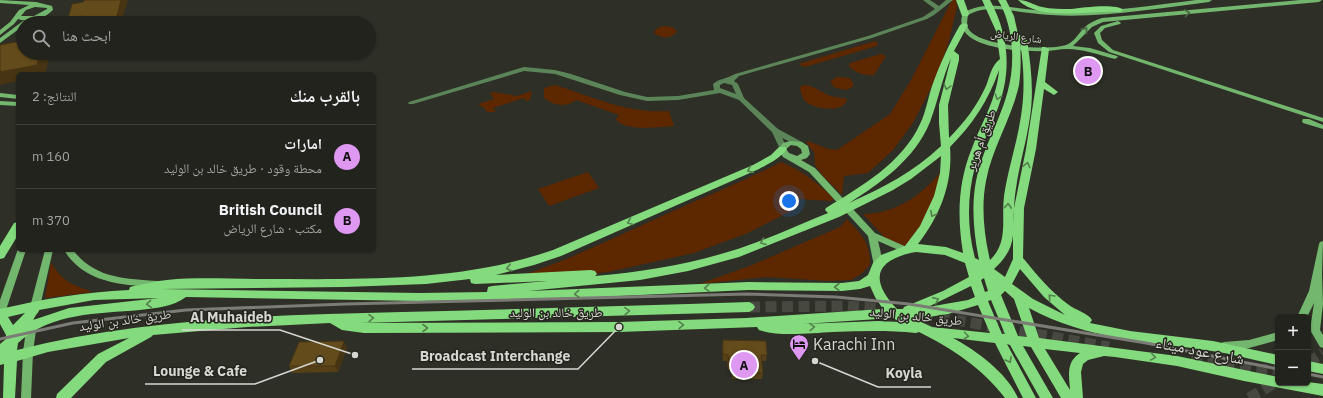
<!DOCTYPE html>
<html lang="ar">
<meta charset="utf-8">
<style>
:root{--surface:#22231c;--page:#2a2b25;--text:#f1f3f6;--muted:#a2a4a3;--line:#3f403b;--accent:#de98f2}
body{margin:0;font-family:"IBM Plex Sans","Noto Naskh Arabic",sans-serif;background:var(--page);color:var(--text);direction:rtl}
.controls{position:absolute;right:12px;bottom:12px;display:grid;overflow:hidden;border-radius:6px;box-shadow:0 1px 3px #0004}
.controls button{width:36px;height:36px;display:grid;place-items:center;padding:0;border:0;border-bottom:1px solid var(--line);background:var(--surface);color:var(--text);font:20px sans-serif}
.you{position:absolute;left:789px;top:201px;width:14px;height:14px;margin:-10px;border:3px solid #fff;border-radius:50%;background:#1a73e8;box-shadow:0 0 0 6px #1a73e833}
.badge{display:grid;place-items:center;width:26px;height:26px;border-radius:50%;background:var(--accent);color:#111;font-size:13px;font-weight:700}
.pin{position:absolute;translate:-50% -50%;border:2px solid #fff;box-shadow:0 1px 4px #0006}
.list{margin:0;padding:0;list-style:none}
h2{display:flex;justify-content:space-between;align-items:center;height:52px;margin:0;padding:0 16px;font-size:17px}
h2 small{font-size:13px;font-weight:400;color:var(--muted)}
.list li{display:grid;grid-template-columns:26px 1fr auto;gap:12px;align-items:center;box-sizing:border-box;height:64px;padding:0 16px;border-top:1px solid var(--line)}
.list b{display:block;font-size:15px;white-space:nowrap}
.list p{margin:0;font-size:13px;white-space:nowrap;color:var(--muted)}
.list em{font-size:13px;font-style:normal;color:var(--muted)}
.icon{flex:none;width:22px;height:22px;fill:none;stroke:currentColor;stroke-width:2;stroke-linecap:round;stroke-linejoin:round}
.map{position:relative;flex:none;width:1323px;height:398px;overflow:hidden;direction:ltr}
.search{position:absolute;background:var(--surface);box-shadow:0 1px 3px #0004;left:16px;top:16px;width:360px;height:44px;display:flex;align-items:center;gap:10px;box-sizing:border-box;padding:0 14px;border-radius:22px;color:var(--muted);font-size:15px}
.panel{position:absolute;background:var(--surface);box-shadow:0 1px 3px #0004;left:16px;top:72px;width:360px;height:180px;border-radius:6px;direction:rtl}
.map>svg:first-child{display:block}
</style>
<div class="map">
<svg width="1323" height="398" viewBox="0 0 1323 398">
<rect width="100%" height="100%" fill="#2e2f26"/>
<g fill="#5d2700">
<path d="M952,0h4l1,7 -9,37 -12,34 -23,45 -20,27 -25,23 -24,3 -2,19 -20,-20 -7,-10 -1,-13 -8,-10 2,-1 20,8 9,1 53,-36 21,-34z"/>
<path d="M667,26l7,2 3,4c-7,7 -15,7 -23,1 1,-6 8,-7 13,-7z"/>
<path d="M875,41l3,2 -1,3 -72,21 -7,-3z"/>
<path d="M881,54l5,2 -12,19c-9,1 -19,-2 -25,-9l1,-3z"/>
<path d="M836,77h7l8,2 3,7 -7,4 -12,-2 -5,-6z"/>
<path d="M555,85c37,12 74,29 114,26l5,15c-14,1 -51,6 -58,-7l3,-4 -43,-15c-10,8 -22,6 -32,-2v-10z"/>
<path d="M805,85c11,1 19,10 30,12 4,1 8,0 12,2 -2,15 -33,10 -41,3 -4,-4 -5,-9 -6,-15z"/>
<path d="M532,91l-2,9 -4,1 -2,-3 -31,10 3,4h-9l-3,-4 -6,-4 16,-5 -4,-6 3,-1 24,4z"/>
<path d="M781,162c22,9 37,21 53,37l-3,2 -33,-2 -7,12 -43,22 -54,20 -86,19 -69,7 -16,-4c51,-17 99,-41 148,-63 37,-17 74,-31 110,-50z"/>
<path d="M588,172l11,16 -50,18 -11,-17z"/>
<path d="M941,172l-7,34 -21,35 -9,5 -18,-7 -23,-25c34,-1 56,-17 78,-42z"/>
<path d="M847,219c15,17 23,22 23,46l-9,9 -10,6 -22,1 -62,-4 -68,7 53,-19 88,-38z"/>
<path d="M51,262c11,20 22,23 42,30l-48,6z"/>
</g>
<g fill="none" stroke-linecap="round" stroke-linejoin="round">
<g stroke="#474840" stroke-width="11" stroke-dasharray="11 5.5" stroke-linecap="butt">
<path d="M749,307l97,-1 49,4"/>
<path d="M922,314l187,33"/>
<path d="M1191,360l63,9 24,1"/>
<path d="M1308,363l15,-10"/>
<path d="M1249,398l29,-17"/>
</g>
<path fill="#5b8558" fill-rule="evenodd" d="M923,0h7l9,6 7,-6h7l-19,15 -7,4 -55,19 -133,38 -5,5 4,3 6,14 34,31 24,13 1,2 -4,2 -17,-8 5,9 -4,2h-3l-8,-17 -33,-32 -19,-7 -42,7 -31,1 -27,-6 -65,-21 -31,-3 -111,33h-4l-1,-1 1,-1 115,-35 31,3 16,4 54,18 22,5 31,-1 36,-6 -1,-6c7,-6 14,-5 22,-10l133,-38 55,-19 12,-8zM724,83l8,2 4,9 -16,-6v-3z"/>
<g fill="#73b66e" fill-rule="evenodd">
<path d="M0,0l36,2 16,4 1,4c-9,9 -23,13 -35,9l-4,5 -14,11v-5l10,-8 9,-12 10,-5 -29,-2zM35,7l12,1v1l-13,7h-13l5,-6z"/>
<path d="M1196,0h16l-3,2c-59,7 -120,19 -179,11 -20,-2 -43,-9 -62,2 -1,6 -2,13 3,17 14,14 77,19 95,13 8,-3 12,-11 18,-17 5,-5 11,-8 18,-10l198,-18h22l-3,2 -216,20 -11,5 -19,19 17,2 27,8 1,1 -3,2c-16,-4 -32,-10 -48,-10 -7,0 -15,2 -22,2 -21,1 -96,-2 -82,-38 22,-13 47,-5 72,-3 14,2 28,2 42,2 40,-1 79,-7 119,-12z"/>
<path d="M23,21l3,2h-3v3l-23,17v-5z"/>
<path d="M1118,21l3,2 -1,1 -15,4 -5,5 2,7 11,10 210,68v4l-214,-70 -11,-9 -4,-10 7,-7z"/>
<path d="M0,93l18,2v4l-18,-2z"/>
<path d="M0,101l18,1v4l-18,-1z"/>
<path d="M1303,119h6l14,6v4l-20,-6 -1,-2z"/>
<path d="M790,141l12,1 6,4 2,8 -3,4 -6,2 14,8 60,65 34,15 1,2 -1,2h-6l-25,-11c2,8 5,17 2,25h-6l-6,-30 -59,-64 -26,-15 -5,-8 5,-6zM791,145l6,1 4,3 1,4 -5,3 -8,-3 -3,-4z"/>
<path d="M1323,241l-1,33 1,30 -3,26 3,5v13l-3,-1 -10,-17 4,-27 -7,14h-10l12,-26 10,-47 1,-2z"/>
<path d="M18,249l8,1 -21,63 -2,3 -3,1v-17z"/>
<path d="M45,250h8l-14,61 -2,3 -3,1 -3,-1 -2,-3z"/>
<path d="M64,250h9c21,28 52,29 85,31l3,1 1,2 -1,2c-6,3 -15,1 -22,0 -29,-2 -59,-9 -75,-36z"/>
<path d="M32,319l3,1 2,3 -4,29 -2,46h-10l2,-46 4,-29 2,-3z"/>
<path d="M1278,332v8l-29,8 -25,2 -3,-1 -2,-3 2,-3 3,-1 25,-2z"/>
</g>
<g fill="#84db7e" fill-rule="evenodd">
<path d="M956,0h8l5,14 -1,2h-6z"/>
<path d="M982,0h8c20,37 22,74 6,113 -7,18 -16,36 -21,54 -8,29 -8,61 0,91l4,2c-5,-25 -8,-53 -3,-79 10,-48 39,-78 36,-131 -1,-18 -5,-35 -14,-50h8l8,16 4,18 9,6c4,26 7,51 3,77 -5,35 -18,69 -16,106v-15l12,-59 16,-102h3l4,2 -4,33 13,10 -4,3 -10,-6 -8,60 -12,59 -1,50c14,17 28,34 46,47 6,5 19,8 23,15l-2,3 40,8 83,10 65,14v10c-22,-4 -44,-11 -66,-14 -65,-10 -124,-11 -183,-43l10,30 138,18 101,21v6l30,-1 15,2v12l-79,-15 -67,-15 -62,-9 -11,-1 -16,4 -5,4 -2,8 2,26h-22l-30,-51 -8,-1 30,52h-13l-30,-53 -3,-1 29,54h-13l-28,-55 -42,-5c24,13 54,35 65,60h-13c-23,-30 -52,-49 -86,-66l-3,1c-28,-3 -55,-2 -83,-1 -22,1 -54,5 -74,-2l-2,-3 -138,5 -255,1 -22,-3 -12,-7 -83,4 -94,8 -2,2 -45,25 -35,36h-15l1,-4 41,-40 31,-16 -81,14 -31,9 -2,37h-12l1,-34 -4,1v-21l6,-5v-4l-6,-11v-15c44,-10 84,-17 129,-19l1,-3 4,-1c11,-2 22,-5 33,-6 30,-3 61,-1 91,-1 99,0 201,4 295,-29l200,-85 18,-10 8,-8h6l2,2c-8,10 -17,14 -28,20l-198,87 -27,9 -38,10 95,-5 4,1 2,3 -2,2c47,-4 91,-11 136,-25 33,-10 65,-25 97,-38l-3,-3 1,-2c36,-22 76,-45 94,-84 6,-12 8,-26 12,-38 8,-22 17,-42 28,-61l4,-2 4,2 -14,26 5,4v5l-11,45 1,33c15,-15 28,-32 37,-52 4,-10 5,-20 14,-27l-4,-28zM1020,42c4,25 5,49 1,74 -4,27 -13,53 -17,80 -3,23 5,46 -14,64 -6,-25 -9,-54 -4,-79 6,-33 26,-63 33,-96 2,-14 2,-28 1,-43zM951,58l-12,47v18l2,23c-27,26 -59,42 -92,57 32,-20 66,-44 81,-81 8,-21 12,-43 21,-64zM999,70c-2,28 -17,52 -27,78 -14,34 -15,68 -9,105l-17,-6 -28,-3c22,-28 35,-61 32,-97 22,-22 39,-47 49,-77zM941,156l-1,17 -6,23 -14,30 -15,20 -24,9 -8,8 -5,12 -9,6 -17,2 -93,-1 -221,9 112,-11 48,-9 51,-14 100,-40 54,-27 18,-11zM1013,235v24l-8,18 -11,-8c10,-9 18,-20 19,-34zM916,252l29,3 20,8 4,14 -26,14 -39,16 -1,2h-6c-29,-30 -21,-50 19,-57zM1020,269l24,28 21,18 -32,-16 -21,-15zM984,278l4,13 -3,1 -4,-12zM470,279l1,4 4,1 72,-3 -55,5 -4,1 -1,5 -67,1 -259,-4 184,-2 81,-3zM870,286l5,11 8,12 -137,9 -127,4 -260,1 390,-11 4,-2 2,-3 -2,-3 -4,-2c-116,4 -231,7 -347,10 -129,3 -259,6 -385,38l1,-7c34,-31 79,-29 122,-33 15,-2 33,-3 46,-13l234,4 133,-2 196,-9 93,1 18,-2zM971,286l4,11 -7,3 -40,7zM1005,291l9,8 13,38 -9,-1 -17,-41zM159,298l-90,10 -36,12 6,-10 55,-10zM991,300l14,34h-3l-12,-28 -2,-5zM978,305l12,28 -58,-6 -17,-8 33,-5zM25,313l-12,12 -5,-8zM893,318l7,4 -22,-1 -75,3zM1045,349l35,4c-14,9 -11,22 -10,37z"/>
<path d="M1018,0c10,0 15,5 24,7 9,2 19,2 29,2 11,-1 44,-6 53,1l-4,2c-29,-2 -80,10 -102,-12z"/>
<path d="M18,222v13l-14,23 -4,1v-13l14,-23z"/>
<path d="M1308,361l15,3v10l-15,-3z"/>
</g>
<g stroke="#7b7c75" stroke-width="3">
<path d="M0,339l73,-16 113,-13 160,-6 401,-10 89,3 73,7 237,39 132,26"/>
<path d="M1308,374l15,3"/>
</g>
</g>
<g fill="#564017">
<path d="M723,340l44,15 -1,6h-4l1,12 -1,6h-30v-9h-4l-1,-9h-4l-1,-14z"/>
<path d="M347,348l-9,24 -46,1 -3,-7z"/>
</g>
<g fill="#463413">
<path d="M121,0h7l-7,23h-11z"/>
<path d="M84,16l4,7h-17l-3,-5z"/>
<path d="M40,53h11l-6,21h-27v7l-18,4v-13z"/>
<path d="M344,341l3,7 -9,24 -3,-6z"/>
</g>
<g fill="#644b1b" stroke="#463413">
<path d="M85,0h36l-4,16 -4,1 -3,6h-33l7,-7 -16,2 4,-14 11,-2z"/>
<path d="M23,39v14h17l-3,12 -37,7v-27l16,-3z"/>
<path d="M723,340l43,1 1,14h-6l2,18 -30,-1v-9h-4l-1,-8 -5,-1z"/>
<path d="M344,341l-9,25h-46l10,-24z"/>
</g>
<defs><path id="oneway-chevron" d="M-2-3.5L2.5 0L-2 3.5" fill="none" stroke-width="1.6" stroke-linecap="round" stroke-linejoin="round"/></defs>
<g stroke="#486641">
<use href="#oneway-chevron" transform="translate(1187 13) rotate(-6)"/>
<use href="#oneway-chevron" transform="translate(1085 30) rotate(-51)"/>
</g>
<g stroke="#54804d">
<use href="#oneway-chevron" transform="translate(947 87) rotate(105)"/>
<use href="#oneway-chevron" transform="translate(998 97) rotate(108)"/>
<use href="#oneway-chevron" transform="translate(1027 165) rotate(-76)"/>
<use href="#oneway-chevron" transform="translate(750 170) rotate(156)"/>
<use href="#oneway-chevron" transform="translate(1008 206) rotate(-86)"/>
<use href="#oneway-chevron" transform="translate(933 214) rotate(119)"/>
<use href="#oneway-chevron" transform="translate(630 222) rotate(157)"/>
<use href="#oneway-chevron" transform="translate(763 242) rotate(158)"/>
<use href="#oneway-chevron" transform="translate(509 268) rotate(167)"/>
<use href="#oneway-chevron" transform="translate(837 287) rotate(-180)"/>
<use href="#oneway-chevron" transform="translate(707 288) rotate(178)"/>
<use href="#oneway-chevron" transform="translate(577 294) rotate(176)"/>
<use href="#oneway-chevron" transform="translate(1051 297) rotate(-133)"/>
<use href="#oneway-chevron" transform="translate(936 300) rotate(-24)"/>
<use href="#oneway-chevron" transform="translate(149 304) rotate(175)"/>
<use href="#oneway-chevron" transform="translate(627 311) rotate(-2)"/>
<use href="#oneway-chevron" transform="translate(371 318) rotate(-1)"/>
<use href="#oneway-chevron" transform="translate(681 325) rotate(-2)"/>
<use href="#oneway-chevron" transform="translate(812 327) rotate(-2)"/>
<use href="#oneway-chevron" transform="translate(425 328)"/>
<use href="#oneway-chevron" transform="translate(966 336) rotate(7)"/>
<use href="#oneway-chevron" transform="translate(1153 357) rotate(9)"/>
<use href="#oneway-chevron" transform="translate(1009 360) rotate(61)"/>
</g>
<defs>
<symbol id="hotel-pin" viewBox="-11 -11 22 30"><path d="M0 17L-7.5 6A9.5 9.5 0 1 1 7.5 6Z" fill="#de98f2" stroke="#24251c"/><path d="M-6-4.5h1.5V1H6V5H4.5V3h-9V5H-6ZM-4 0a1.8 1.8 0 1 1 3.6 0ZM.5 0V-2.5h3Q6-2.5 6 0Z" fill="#111"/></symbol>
</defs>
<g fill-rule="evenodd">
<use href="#hotel-pin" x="788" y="333" width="22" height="30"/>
</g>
<g text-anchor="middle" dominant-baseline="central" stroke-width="3" stroke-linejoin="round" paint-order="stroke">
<g font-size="11" fill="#d7d7d2" stroke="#24251c">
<text transform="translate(1016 36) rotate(7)">شارع الرياض</text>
</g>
<g font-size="13" fill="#d7d7d2" stroke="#24251c">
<text transform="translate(981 140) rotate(-70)">طريق أم هرير</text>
<text x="556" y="312">طريق خالد بن الوليد</text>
<text transform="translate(916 316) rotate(6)">طريق خالد بن الوليد</text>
<text transform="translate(125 320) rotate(-8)">طريق خالد بن الوليد</text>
</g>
<g font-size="16" fill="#d7d7d2" stroke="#24251c" text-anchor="start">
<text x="813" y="344">Karachi Inn</text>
</g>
<g font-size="16" fill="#d7d7d2" stroke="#24251c">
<text transform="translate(1200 350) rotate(11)">شارع عود ميثاء</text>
</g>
</g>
<path fill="none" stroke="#d7d7d2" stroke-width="1.5" d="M355 355L280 330H182M619 327L578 369H412M320 360L255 384H145M815 361L878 387H931"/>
<g fill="#d7d7d2" stroke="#24251c" stroke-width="1.5">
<circle cx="355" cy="355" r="4"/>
<circle cx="619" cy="327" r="4"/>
<circle cx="320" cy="360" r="4"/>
<circle cx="815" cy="361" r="4"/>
</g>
<g font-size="14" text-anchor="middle" font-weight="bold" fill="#d7d7d2" stroke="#24251c" stroke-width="3" stroke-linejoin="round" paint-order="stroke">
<text x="231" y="322">Al Muhaideb</text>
<text x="495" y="361">Broadcast Interchange</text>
<text x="200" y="376">Lounge &amp; Cafe</text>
<text x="904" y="378">Koyla</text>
</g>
</svg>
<div class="controls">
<button>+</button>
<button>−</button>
</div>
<div class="you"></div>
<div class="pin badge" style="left:744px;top:365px">A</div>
<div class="pin badge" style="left:1088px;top:71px">B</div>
<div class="search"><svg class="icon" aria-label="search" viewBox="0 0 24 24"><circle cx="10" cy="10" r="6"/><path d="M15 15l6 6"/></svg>ابحث هنا</div>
<section class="panel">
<h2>بالقرب منك<small>النتائج: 2</small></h2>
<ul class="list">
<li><span class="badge">A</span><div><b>امارات</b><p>محطة وقود · طريق خالد بن الوليد</p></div><em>160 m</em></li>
<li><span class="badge">B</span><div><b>British Council</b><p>مكتب · شارع الرياض</p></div><em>370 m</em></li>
</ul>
</section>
</div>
